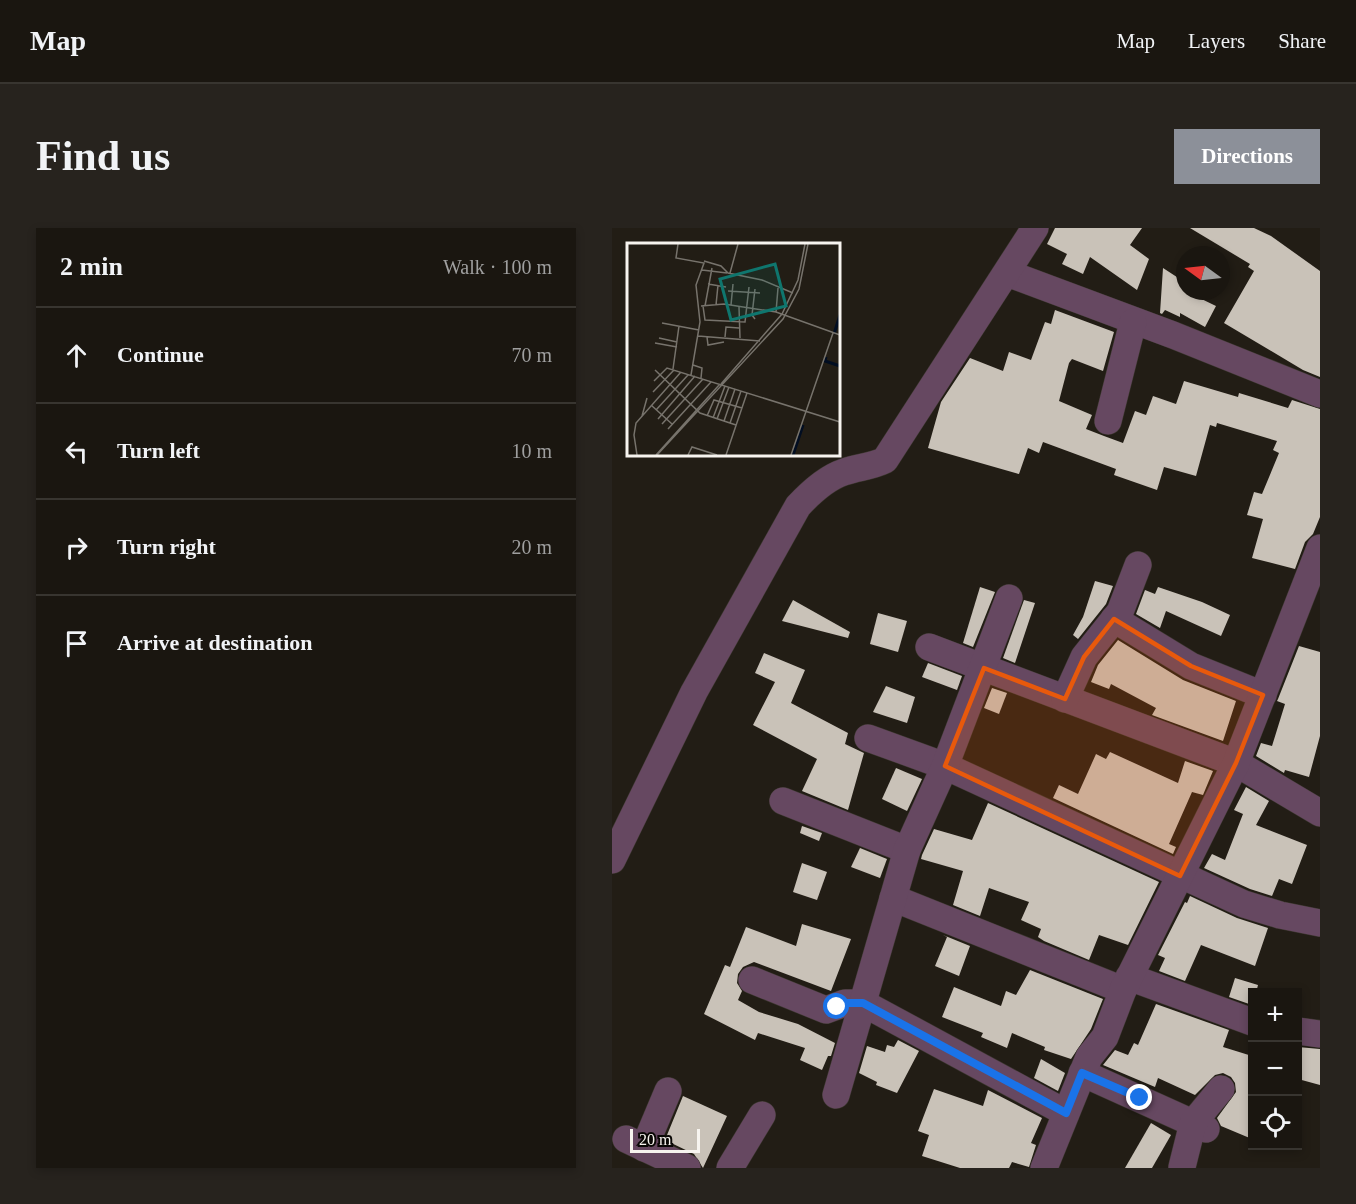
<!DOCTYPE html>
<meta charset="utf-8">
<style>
:root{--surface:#1a1610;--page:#27231e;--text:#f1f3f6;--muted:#9f9f9f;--line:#383530;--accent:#8c9099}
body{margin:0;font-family:"Times New Roman",serif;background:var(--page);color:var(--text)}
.controls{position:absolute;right:18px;bottom:18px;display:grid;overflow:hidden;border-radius:0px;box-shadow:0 3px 9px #0003}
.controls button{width:54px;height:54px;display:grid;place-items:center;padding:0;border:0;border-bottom:2px solid var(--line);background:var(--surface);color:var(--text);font:30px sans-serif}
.compass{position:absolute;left:564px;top:18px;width:54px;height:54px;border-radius:50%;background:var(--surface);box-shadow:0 3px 9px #0003;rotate:285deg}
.scale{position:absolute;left:18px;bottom:15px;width:70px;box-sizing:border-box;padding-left:6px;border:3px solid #f7f4ef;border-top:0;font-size:16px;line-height:21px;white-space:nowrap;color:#f7f4ef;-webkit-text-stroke:4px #090705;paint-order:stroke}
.stop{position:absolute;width:18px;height:18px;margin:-14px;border:4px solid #1a73e8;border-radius:50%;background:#fff}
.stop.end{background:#1a73e8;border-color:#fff;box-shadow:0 2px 6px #0008}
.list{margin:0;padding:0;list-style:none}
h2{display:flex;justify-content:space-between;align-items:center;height:78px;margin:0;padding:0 24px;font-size:26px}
h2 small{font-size:20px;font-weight:400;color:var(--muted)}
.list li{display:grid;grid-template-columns:39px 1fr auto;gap:18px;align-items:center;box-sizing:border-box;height:96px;padding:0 24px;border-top:2px solid var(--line)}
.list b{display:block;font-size:22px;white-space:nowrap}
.list em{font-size:20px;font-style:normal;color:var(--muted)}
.icon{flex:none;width:33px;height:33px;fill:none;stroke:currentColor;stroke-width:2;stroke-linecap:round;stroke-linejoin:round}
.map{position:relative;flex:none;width:708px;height:940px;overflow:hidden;border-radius:0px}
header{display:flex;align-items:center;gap:36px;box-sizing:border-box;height:84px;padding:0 30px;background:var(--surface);border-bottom:2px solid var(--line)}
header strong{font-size:28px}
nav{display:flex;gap:33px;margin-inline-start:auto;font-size:21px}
.intro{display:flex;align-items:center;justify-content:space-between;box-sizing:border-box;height:144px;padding:0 36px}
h1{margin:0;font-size:42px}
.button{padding:15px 27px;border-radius:0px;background:var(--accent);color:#fff;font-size:21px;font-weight:700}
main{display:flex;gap:36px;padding:0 36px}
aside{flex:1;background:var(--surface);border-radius:0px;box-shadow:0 3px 9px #0003}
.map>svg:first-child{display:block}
</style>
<header>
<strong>Map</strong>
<nav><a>Map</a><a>Layers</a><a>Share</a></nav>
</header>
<div class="intro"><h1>Find us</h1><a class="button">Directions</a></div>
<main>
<aside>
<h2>2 min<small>Walk · 100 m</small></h2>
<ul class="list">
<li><svg class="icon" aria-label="ahead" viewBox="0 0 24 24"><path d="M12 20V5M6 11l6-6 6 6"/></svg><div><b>Continue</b></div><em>70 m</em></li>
<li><svg class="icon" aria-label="left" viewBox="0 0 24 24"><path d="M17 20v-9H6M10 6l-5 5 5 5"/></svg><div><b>Turn left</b></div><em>10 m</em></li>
<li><svg class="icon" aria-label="right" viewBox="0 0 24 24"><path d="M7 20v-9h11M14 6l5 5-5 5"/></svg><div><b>Turn right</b></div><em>20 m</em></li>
<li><svg class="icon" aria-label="arrive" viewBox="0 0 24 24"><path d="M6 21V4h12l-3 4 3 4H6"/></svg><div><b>Arrive at destination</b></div></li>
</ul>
</aside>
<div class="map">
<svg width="708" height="940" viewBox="0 0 708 940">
<rect width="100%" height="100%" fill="#221d15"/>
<g fill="#c9c2b8">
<path d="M443,0h87l-12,17 19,14 -12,31 -47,-33 -7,17 -21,-10 5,-10 -20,-10z"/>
<path d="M578,0h64l17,8 49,35v106l-17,-7 -79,-47 30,-52 -6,-4 2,-3z"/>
<path d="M551,40l20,13 -3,5 5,5 31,15 -11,21 -25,-14v4l-15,-7 -3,4 -2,-1z"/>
<path d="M443,82l59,22 -11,39 -31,-12 -3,4 -10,38 33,14 -6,14 18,7 19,7 12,-32 11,4 7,-19 23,8 8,-23 54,16 1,-4 49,15 4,-8 28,9v108l-7,17 -8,8 -10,27 -43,-11 11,-39 -16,-4 7,-23 8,2 17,-41 -6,-3 4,-9 -60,-18 -1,4 -6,-2 -14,51 -32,-9 -7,23 -43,-15 2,-6 -73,-27 -4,11 -11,-5 -9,26 -91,-26 13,-46 29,-44 33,13 6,-19 22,8 14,-38 6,2z"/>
<path d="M483,353l18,5 -7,18 -28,35 -5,-4 10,-18z"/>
<path d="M368,359l15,5 -22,55 -10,-4z"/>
<path d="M546,359l44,15 28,13 -9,21 -55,-25 -6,17 -24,-14 9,-24 10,4z"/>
<path d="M181,372l57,32 -2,6 -66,-17z"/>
<path d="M412,372l11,3 -20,60 -12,-5z"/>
<path d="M266,385l29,8 -9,31 -28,-8z"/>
<path d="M506,412l65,40 53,21 -13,40 -71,-26 4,-7 -45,-24 -2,5 -18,-7 7,-17z"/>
<path d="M687,418l21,6v84l-11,41 -24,-7 -1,3 -28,-17 5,-13 11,3 13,-42 -8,-3 1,-2z"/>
<path d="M152,425l41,17 -14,33 57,30 -3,11 19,9 -16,57 -46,-19 15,-32 -64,-34 22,-43 -20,-9z"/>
<path d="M316,435l34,13 -5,14 -35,-13z"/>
<path d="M274,458l29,11 -8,26 -34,-11z"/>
<path d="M380,460l15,5 -8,21 -15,-6z"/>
<path d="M498,524l68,31 7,-22 28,10 -10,24 -11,-3 -23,52 7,3 -3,7 -120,-56 6,-13 19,9 18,-40 10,5z"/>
<path d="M284,540l26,11 -15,32 -25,-12z"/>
<path d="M634,559l23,14 -13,24 51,20 -15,39 -13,-5 -7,17 -22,-7 -46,-21 8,-14 13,6 18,-46 -9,-4z"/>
<path d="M376,575l171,79 -31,63 -29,-10 -10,25 -45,-19 -6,-4 3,-8 -20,-9 8,-18 -40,-14 -9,28 -27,-11 10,-34 -42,-12 1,-4 12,-26 38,11z"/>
<path d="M190,598l20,7 -3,8 -19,-8z"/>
<path d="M248,620l27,11 -7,19 -29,-11z"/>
<path d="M190,635l25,9 -10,28 -24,-8z"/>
<path d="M578,668l47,22 31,10 -13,38 -54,-21 -16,36 -26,-10 6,-13 -7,-3 27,-53 2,1z"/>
<path d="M190,696l49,15 -20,52 -77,-29 -11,5 -5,7 -1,9 5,8 -4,9 21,12 39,12 37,19 -4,13h-3l-6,14 -22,-10 5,-12 -47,-15 -3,7 -51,-26 21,-49 5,2 16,-40 50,19z"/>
<path d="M331,707l27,11 -11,30 -24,-10 12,-29z"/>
<path d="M418,742l73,29 -12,30 -20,30 -27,-9 1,-3 -33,-14 -5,15 -26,-11 2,-4 -41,-16 12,-30 47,19 5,-15 10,4z"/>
<path d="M623,750l23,7 -2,8h-4v12l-23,-8z"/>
<path d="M544,776l73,26 -6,17 29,9v83l-31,-13 -4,-8 19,-26 -1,-9 -4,-6 -8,-4 -8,2 -20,20 -37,-17 -3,9 -52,-22 12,-15 13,5 6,-12 4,2z"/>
<path d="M286,812l21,11 -22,42 -21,-8 1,-3 -18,-9 8,-27 18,6 2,-7 7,2z"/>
<path d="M686,819l22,2v36l-22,-6z"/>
<path d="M429,831l24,14 -7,18 -24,-13z"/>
<path d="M322,861l49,17 5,-16 54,28 -11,25 5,2 -7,22 -17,-5 -3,6h-49l-38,-12 7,-21 -11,-4z"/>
<path d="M71,868l44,20 -24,52 -9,-14 -29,-14z"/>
<path d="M539,895l20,12 -19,33h-27z"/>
</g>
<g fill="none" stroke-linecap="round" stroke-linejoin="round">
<defs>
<g id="minor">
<path d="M395,45l166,62 147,59"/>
<path d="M496,193l25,-99"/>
<path d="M502,391l77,47 72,29"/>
<path d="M317,419l307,116 84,50"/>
<path d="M453,471l19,-42 36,-45 18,-47"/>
<path d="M256,510l77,28 299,138 36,11 40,8"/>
<path d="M171,573l124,49"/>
<path d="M0,632l82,-168 104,-186c13,-14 28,-28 46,-34 14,-5 27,-5 41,-12l150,-232"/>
<path d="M281,670l230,92"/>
<path d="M517,749l123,45"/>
<path d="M140,752l74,30 19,-7h18l203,110"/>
<path d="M686,803l22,3"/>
<path d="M470,845l124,56"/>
<path d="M224,867l71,-245 38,-84 64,-168"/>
<path d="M14,911l61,29"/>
<path d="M32,920l24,-57"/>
<path d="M570,939l11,-44 28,-34"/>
<path d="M118,940l32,-53"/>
<path d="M432,940l45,-111 16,-20 18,-47 113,-227 84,-215"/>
</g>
</defs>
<use href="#minor" stroke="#3c372f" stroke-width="28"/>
<use href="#minor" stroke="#664861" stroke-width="27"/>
</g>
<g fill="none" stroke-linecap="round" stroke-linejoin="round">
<path stroke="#1a73e8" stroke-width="8" d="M225,779l8,-4h18l203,110 16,-40 58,25"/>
</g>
<path fill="#e8590c" fill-opacity="0.2" stroke="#e8590c" stroke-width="4.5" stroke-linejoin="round" d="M502,391l77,47 72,29 -27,68 -56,113 -235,-110 39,-98 81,31 19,-42z"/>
<g transform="translate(15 15)">
<rect width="213" height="213" fill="#221d15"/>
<path fill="none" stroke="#010d21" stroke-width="3" d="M207,91l6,-19M199,114l-1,4 15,5M166,212l10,-30"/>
<path fill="none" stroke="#77736c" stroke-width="1.5" d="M51,1l-2,14 28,5 -8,22 4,37 -9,53M77,18l17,5 7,7 34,7 31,13M75,27l25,3M103,30l8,-29M81,41l18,3M101,48l32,2M89,62l2,-20M104,62l2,-21M74,63l23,-2 52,8 64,23M76,63l2,14 40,2 4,-35M78,63l7,-38M112,64l1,31M149,69l2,-24M128,76l-3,-4 3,-26M35,80l37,7M71,93l62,5M80,94l1,8 16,-3M98,94l1,-10 13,1M32,95l18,4M28,100l22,4M66,122l9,3 -1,10M46,126l6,-43M28,127l45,43 36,12M27,138l13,-13 173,54M94,141l61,-70 16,-34 7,-36M26,149l21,-22M24,162l21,19M29,167l32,-35M15,173l5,-18M80,173l7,-16 28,8M86,175l12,-32M31,176l37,-43M90,176l12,-32M97,178l11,-32M103,180l11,-32M35,181l41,-45M41,186l43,-47M10,212l-3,-20 2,-12 45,-51M29,212l64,-71M30,212l126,-136 16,-30 9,-45M61,212l4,-8 25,8M99,212l21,-62M164,212l42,-122"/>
<path fill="#0f766e" fill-opacity="0.15" stroke="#0f766e" stroke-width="3" d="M148,21l11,42 -55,14 -11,-41z"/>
<rect width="213" height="213" fill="none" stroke="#f7f4ef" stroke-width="3"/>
</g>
</svg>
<div class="controls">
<button>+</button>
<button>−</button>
<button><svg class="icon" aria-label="locate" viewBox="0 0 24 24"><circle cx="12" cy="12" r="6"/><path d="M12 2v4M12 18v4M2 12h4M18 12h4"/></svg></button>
</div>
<svg class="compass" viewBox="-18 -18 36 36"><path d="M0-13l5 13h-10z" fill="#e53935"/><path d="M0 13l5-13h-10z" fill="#9f9f9f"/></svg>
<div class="scale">20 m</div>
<div class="stop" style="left:225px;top:779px"></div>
<div class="stop end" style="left:528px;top:870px"></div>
</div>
</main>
